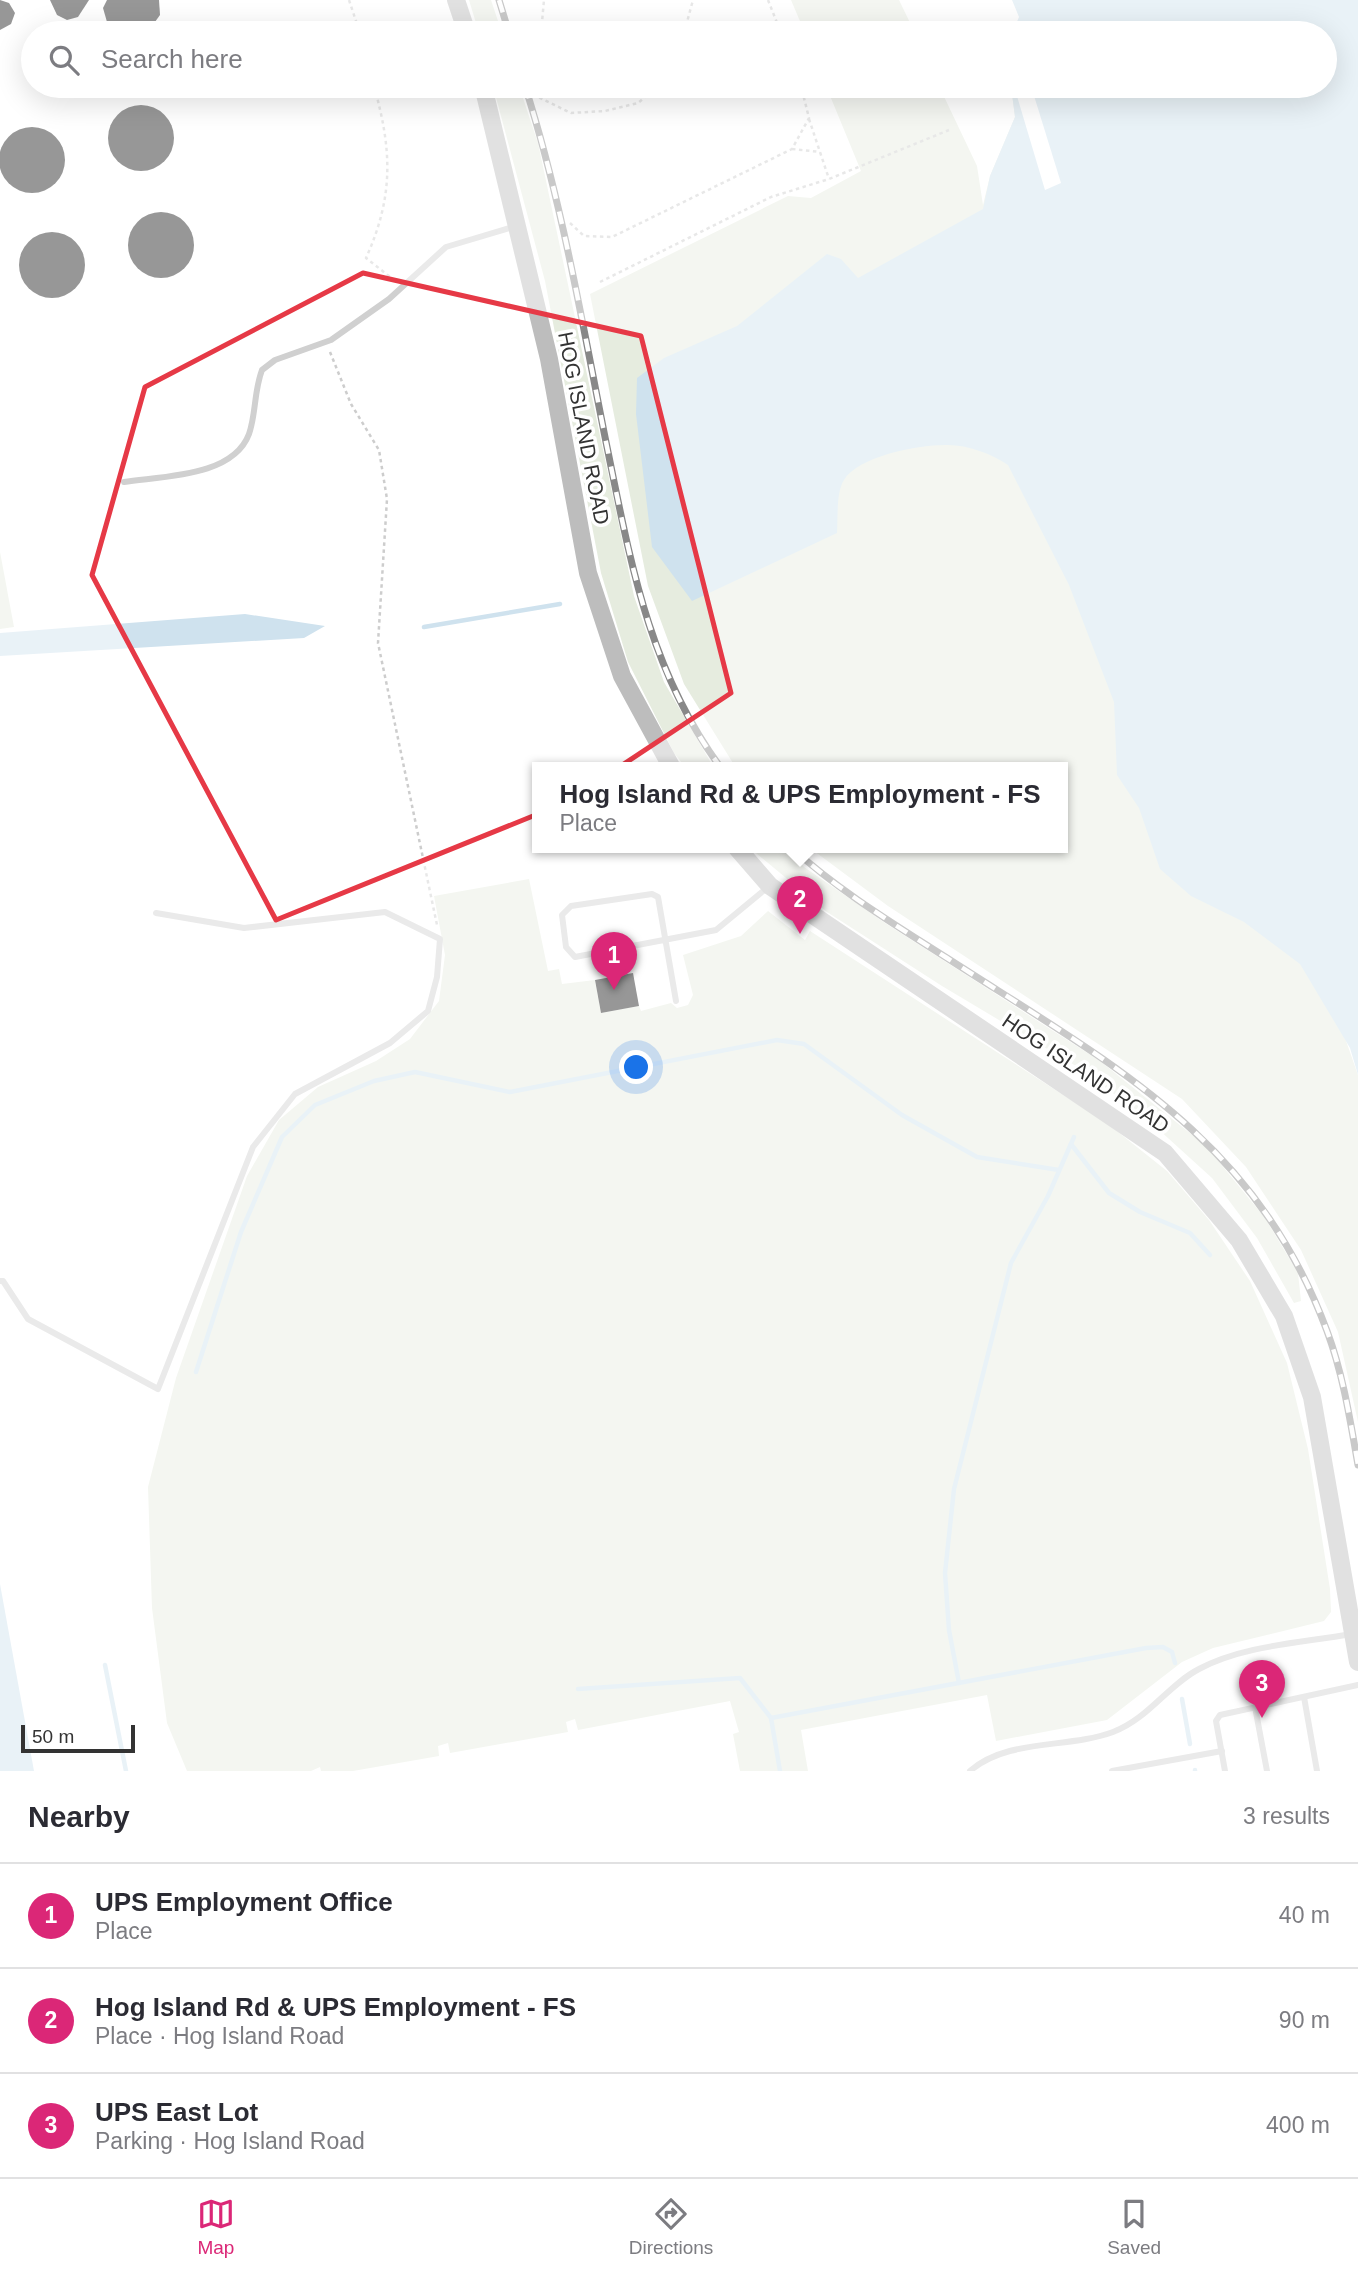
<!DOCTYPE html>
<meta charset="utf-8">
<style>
:root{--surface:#fff;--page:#f7f7f7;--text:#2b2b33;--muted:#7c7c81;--line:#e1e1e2;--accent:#db2777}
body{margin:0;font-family:Arial,sans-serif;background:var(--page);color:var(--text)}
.scale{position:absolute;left:21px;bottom:18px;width:114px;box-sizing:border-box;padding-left:7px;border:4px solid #333;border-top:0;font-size:19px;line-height:24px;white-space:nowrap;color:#333;-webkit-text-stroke:5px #fff;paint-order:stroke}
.you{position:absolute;left:637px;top:1068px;width:24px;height:24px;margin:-18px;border:5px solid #fff;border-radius:50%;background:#1a73e8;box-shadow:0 0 0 10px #1a73e833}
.badge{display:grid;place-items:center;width:46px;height:46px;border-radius:50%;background:var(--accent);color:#fff;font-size:23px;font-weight:700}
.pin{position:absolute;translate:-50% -58px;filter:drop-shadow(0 2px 4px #0008)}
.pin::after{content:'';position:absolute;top:37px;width:24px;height:21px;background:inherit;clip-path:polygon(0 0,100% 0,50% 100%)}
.popup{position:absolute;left:532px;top:762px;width:536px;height:91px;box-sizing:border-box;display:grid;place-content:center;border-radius:0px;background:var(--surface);filter:drop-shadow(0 2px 5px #0005);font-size:23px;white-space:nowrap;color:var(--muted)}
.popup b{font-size:26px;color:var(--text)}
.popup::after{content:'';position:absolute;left:50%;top:100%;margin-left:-14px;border:14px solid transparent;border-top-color:var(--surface)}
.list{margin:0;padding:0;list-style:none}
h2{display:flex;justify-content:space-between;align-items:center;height:91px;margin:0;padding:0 28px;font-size:30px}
h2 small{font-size:23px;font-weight:400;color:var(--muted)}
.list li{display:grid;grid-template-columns:46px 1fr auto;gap:21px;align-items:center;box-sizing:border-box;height:105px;padding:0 28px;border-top:2px solid var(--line)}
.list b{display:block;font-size:26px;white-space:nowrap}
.list p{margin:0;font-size:23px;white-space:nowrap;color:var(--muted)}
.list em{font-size:23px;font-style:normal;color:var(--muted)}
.icon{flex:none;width:38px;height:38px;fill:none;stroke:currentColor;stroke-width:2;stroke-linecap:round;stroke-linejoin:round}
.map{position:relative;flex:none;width:1358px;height:1771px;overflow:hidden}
.search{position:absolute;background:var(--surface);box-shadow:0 7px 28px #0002;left:21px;right:21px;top:21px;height:77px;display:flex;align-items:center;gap:18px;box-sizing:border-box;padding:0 24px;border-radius:38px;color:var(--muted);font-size:26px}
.sheet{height:406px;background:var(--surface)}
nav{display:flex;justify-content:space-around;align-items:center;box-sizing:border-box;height:98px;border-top:2px solid var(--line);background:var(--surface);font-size:19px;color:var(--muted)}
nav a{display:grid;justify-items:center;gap:4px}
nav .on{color:var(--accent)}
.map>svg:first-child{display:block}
</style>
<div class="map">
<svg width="1358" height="1771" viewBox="0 0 1358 1771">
<rect width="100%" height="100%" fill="#fff"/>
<g fill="#e6ecdf">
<path d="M469,0h22l11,33h-23z"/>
<path d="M791,0h108l16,33h-110z"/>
<path d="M493,86h26l19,57 96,453 30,86 50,86h-28l-12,-15 -46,-91 -27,-89 -56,-292z"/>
<path d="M826,86h113l38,80 6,39 7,-29 25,-59 -4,-31 347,989v347l-20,-90 -37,-82 -55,-83 -64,-68 -294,-193 -78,-58h252v-80h-326l-52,-84 -36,-98 -58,-292 198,-98 23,2 50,-27z"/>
<path d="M0,552l14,75 -14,2z"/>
<path d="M750,848h36l18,19 81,56 215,138 106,85 59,72 33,55 3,28 -7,2 -37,-65 -45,-60 -65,-59 -66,-50 -139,-83 -115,-74z"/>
<path d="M529,879l19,92 11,-2 3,15 33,-4 6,33 38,-7 2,5 30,-8 6,5 11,-3 5,-10 -10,-40 58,-19 27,-25 37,29 5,-9 298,193 59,47 42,49 41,61 37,82 21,86 22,140 1,23 -7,9 -111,27 -31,14 -75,58 -111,21 -9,-46 -186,35 7,41h-68l-7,-37 6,-2 -9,-31 -152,29 -3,-11 -9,3 2,10 -118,21 -2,-10 -10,3 1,10 -86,15h-32l-1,-4 -9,4h-124l-20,-48 -15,-115 -4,-121 28,-109 71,-202 32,-56 39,-33 58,-26 34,-22 29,-38 6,-46 -11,-59z"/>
</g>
<g fill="#cfe2ee">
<path d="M1012,0h346v1075l-8,-27 -50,-84 -56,-42 -53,-26 -31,-27 -21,-61 -22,-33 -3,-73 -45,-117 -61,-120c-16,-11 -40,-20 -60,-20 -27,-1 -90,11 -104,35 -8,12 -6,39 -7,53l-145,68 -40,-54 -16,-133 1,-36 27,-20 73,-32 90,-72 14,5 17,19 125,-69 7,-33 25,-59 -4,-31h314v-53h-313l7,-16z"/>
<path d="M245,614l80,12 -21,12 -304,18v-23z"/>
<path d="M0,1584l34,187h-34z"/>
</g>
<path fill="#fff" d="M1014,86h17l30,97 -16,7z"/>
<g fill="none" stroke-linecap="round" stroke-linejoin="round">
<g stroke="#cfe2ee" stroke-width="4.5">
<path d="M424,627l136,-23"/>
<path d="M1071,1144l38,49 31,19 50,21 20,22"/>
<path d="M196,1372l45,-140 41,-95 33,-32 59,-24 41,-9 95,20 267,-52 27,4 98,71 75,42 82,13"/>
<path d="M105,1665l21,106"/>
<path d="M959,1683l-10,-53 -4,-57 9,-84 57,-226 37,-67 26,-59"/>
<path d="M578,1689l162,-11 31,40 9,53"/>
<path d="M1182,1699l8,45"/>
<path d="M771,1718l375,-70 17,-1 9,5 3,11"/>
<path d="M1195,1770v1"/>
</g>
</g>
<g fill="#1a1a1a">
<path d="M0,0l9,3 6,10 -4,11 -11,6z"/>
<path d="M50,0h39l-11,17 -11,3 -10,-5z"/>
<path d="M107,0h52l1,15 -13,18h-29l-11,-11 -4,-14z"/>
<circle cx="141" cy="138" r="33"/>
<circle cx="32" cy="160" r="33"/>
<circle cx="161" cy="245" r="33"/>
<circle cx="52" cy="265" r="33"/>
<path d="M633,973l6,33 -38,7 -6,-33z"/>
</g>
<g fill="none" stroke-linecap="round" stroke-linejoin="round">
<g stroke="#cdcdcd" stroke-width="2.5" stroke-dasharray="3.5 3.5" stroke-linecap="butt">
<path d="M349,0l11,33"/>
<path d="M768,0l13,33"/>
<path d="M541,33l3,-33"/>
<path d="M684,33l9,-33"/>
<path d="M374,86c18,64 20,110 -8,172l28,22"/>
<path d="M533,86l3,10 35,17 34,-2 33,-8 20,-17"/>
<path d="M809,119l20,60"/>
<path d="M792,149l28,3"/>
<path d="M570,223l14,13 28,1 180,-88 17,-31 -8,-32"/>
<path d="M600,282l171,-85 58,-18 120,-49"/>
<path d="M330,352l21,52 28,46 8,49 -9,144 59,282"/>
</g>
<g stroke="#d0d0d0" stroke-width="6">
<path d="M124,482c39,-6 109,-5 125,-48 7,-20 5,-43 13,-64l13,-10 56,-20 58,-41 57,-52 67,-20"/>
<path d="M676,1001l-18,-104 -6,-3 -81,12 -9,9 4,32 9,10 141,-27 52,-43"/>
<path d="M0,1281h3l25,38 130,70 95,-242 42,-53 95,-51 38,-32 9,-34 3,-38 -55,-27 -141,16 -88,-15"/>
<path d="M1304,1697l13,74"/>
<path d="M1255,1707l12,64"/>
<path d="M970,1771c38,-33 97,-22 143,-39 35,-13 55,-47 86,-63 45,-24 103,-26 152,-35"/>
<path d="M1112,1771l110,-20"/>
<path d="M1225,1771l-9,-50 4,-6 138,-30"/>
</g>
<g stroke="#bdbdbd" stroke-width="18">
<path d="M456,0l11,33"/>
<path d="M483,86l66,273 39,214 34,103 50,92"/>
<path d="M737,848l33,38 395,267 74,87 45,76 28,81 46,265"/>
</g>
<defs>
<g id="rail">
<path d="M499,0l10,33"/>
<path d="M525,86c37,116 57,236 81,356 24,117 42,227 115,326"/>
<path d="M792,848c47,43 102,76 155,110 164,106 308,179 380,373 16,43 23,88 31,134"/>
</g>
</defs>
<use href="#rail" stroke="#888" stroke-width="7"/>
<use href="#rail" stroke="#fff" stroke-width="4.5" stroke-dasharray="13" stroke-linecap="butt"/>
</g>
<path d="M0 0H1358V1771H0ZM363,273l278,63 90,357 -166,110 -289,117 -184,-345 53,-188z" fill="#fff" fill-opacity=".55" fill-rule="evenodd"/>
<path fill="none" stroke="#e63946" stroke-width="5" stroke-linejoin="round" d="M363,273l278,63 90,357 -166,110 -289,117 -184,-345 53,-188z"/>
<g text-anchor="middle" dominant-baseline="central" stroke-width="7" stroke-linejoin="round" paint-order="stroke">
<g font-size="21" fill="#333" stroke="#fff">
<text transform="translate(584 428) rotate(79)">HOG ISLAND ROAD</text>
<text transform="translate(1086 1073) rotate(34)">HOG ISLAND ROAD</text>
</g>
</g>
</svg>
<div class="scale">50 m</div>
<div class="you"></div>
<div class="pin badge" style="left:614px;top:990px">1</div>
<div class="pin badge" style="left:800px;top:934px">2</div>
<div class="popup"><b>Hog Island Rd &amp; UPS Employment - FS</b>Place</div>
<div class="pin badge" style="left:1262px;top:1718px">3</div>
<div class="search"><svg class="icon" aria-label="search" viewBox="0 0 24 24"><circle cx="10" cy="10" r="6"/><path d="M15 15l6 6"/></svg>Search here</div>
</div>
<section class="sheet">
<h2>Nearby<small>3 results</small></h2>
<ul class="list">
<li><span class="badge">1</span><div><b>UPS Employment Office</b><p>Place</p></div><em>40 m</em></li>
<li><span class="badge">2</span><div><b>Hog Island Rd &amp; UPS Employment - FS</b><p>Place · Hog Island Road</p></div><em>90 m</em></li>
<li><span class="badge">3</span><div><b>UPS East Lot</b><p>Parking · Hog Island Road</p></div><em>400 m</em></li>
</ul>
</section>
<nav>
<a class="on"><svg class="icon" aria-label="map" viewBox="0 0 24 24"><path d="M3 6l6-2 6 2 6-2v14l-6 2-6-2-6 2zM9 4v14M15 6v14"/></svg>Map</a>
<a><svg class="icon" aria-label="directions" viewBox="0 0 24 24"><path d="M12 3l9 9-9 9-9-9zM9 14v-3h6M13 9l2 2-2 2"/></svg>Directions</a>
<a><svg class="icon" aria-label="saved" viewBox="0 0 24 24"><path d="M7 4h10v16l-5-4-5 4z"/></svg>Saved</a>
</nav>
